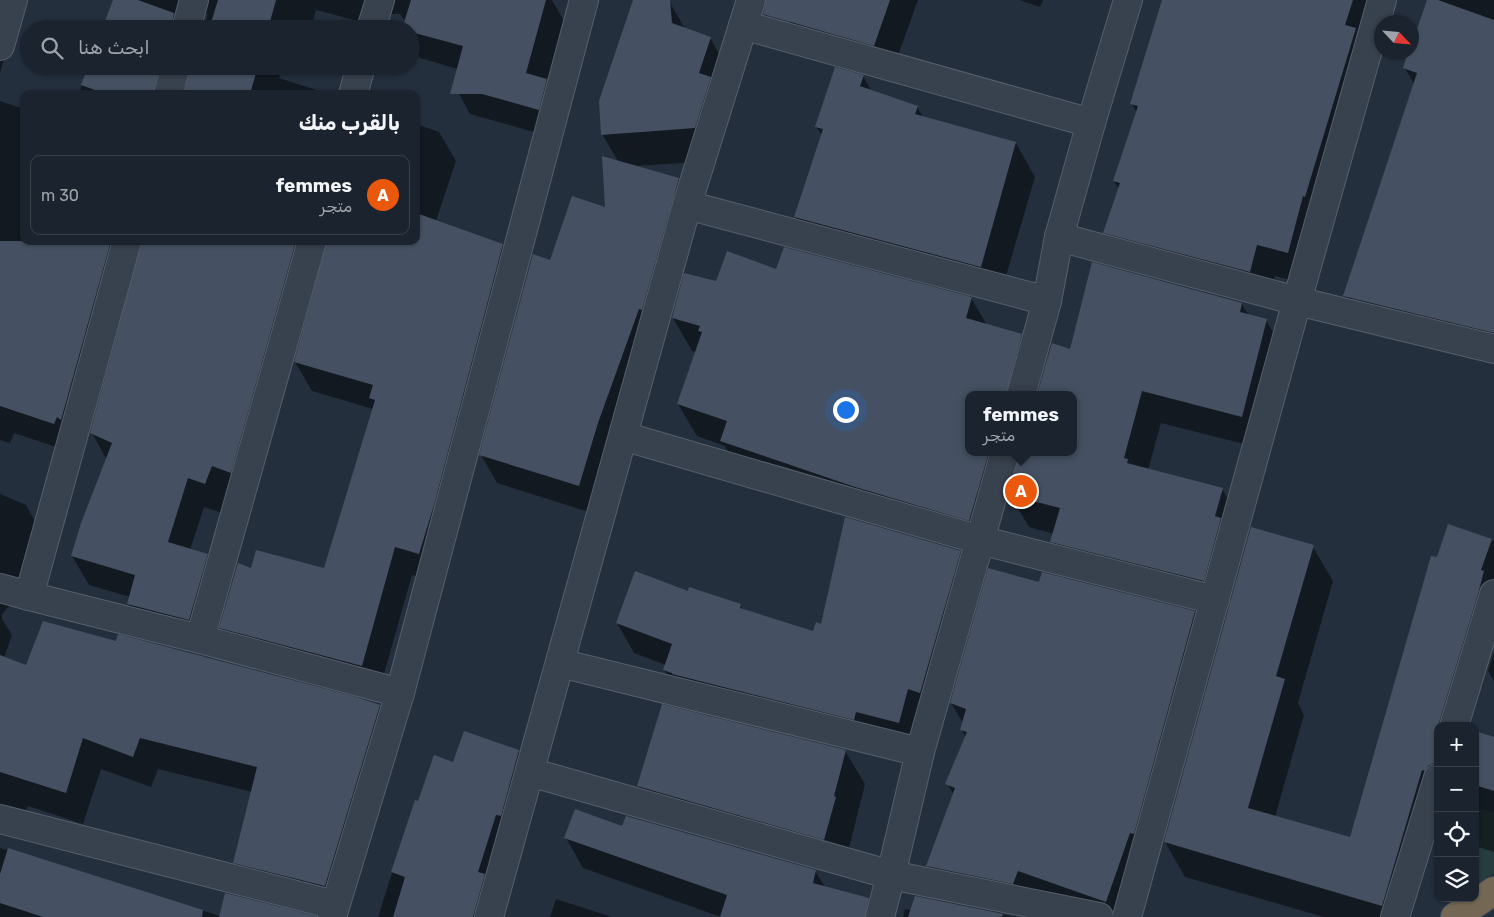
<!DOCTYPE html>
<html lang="ar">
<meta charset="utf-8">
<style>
:root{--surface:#1b232e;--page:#282f3a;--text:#f1f3f6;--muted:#a0a4aa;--line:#39404a;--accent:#ea580c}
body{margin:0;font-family:Rubik,Vazirmatn,sans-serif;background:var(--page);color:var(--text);direction:rtl}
.controls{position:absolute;right:15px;bottom:15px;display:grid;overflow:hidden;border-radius:10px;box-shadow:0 1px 4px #0004}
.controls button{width:45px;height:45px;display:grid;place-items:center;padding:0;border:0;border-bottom:1px solid var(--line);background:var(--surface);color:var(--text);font:25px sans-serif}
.compass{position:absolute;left:1374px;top:15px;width:45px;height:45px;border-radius:50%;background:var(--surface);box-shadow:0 1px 4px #0004;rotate:116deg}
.you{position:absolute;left:845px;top:409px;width:18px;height:18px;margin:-12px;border:4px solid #fff;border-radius:50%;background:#1a73e8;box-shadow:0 0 0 8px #1a73e833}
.badge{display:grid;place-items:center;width:32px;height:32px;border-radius:50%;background:var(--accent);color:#fff;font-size:16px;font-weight:700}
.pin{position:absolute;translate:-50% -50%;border:2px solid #fff;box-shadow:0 1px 5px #0006}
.popup{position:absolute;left:965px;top:391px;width:112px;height:65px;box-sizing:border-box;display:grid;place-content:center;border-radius:10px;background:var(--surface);filter:drop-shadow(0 1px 4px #0005);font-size:16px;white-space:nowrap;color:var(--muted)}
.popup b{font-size:19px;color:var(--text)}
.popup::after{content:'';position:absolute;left:50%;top:100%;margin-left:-10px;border:10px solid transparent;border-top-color:var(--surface)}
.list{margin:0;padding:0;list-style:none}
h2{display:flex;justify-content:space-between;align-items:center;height:65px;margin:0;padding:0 20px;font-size:21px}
h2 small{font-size:16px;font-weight:400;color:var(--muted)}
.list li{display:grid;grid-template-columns:32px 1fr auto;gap:15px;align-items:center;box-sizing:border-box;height:80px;margin:0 10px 10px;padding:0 10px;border:1px solid var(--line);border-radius:10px}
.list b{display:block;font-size:19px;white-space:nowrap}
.list p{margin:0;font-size:16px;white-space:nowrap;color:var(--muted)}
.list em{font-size:16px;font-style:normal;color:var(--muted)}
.icon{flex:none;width:28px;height:28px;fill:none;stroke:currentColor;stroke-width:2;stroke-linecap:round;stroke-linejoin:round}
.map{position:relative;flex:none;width:1494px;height:917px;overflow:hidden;direction:ltr}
.search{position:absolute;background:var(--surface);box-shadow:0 1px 4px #0004;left:20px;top:20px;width:400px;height:55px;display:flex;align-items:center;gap:12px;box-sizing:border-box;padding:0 18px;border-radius:28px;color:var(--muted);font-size:19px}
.panel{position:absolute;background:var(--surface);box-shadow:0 1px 4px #0004;left:20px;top:90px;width:400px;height:155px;border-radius:10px;direction:rtl}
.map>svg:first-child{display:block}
</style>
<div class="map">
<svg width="1494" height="917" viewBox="0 0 1494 917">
<rect width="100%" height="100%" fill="#242f3e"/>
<path fill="#263c3f" d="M1475,807l19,5v61l-19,12z"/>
<g fill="#0007">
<path d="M0,0h22l-22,73z"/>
<path d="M114,0h438l12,21 -17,62 16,26 -8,29 -85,-24 -16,-29 4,-16 -38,-11 -9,-16v-13l-11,-15h-7l-7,3 -5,10 -65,-17 -5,19h-107l4,-16 -8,5 -6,11h-91z"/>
<path d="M634,0l35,1 16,28 25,9 19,33 -16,90 -77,5 42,13 17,29 -100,306 -98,-31 -16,-28 70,-194 55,-52 12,-48 -16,-27z"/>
<path d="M796,0h122l-27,75 -85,-24 -17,-30z"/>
<path d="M1019,0h24l-3,7z"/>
<path d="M1163,0h218l-75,284 -31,-8 -7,27 -146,-39 -18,-32 15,-43 -5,-8 23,-68 -5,-9z"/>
<path d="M1428,0h66v358l-133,-33 -17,-29 71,-211 -11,-18 8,-15v-5z"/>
<path d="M89,66h193l-3,12 50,16h-143l4,-15 -9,5 -5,10h-97z"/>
<path d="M863,76l9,16 45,15 6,10 93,26 19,34 -36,123 -185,-50 -19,-33 27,-81 -6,-10z"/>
<path d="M0,101l24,8v132h392v-117l23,8 17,29 -20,60 66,24 17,29 -84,308 -23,-7 -34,120 -141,-38 -16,-29 31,-59h72l49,-160 -61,-18 -17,-29 31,-108 -9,5 -95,254 -18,-6 -14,43 17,5 17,29 -19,65 -60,-16 -17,-29 2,-7 -41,-12 -17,-29 35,-96 -15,-27 49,-179 -8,5 -62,193 -57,-19 -4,10 -10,-3z"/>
<path d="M777,270l194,28 16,27 34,10 18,33 -7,27h-64v57h106v-57l-3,-45 171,-46 7,12 17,4 19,33 -25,95 -99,-25 -13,47 74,19 19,33 -19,91 -152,-39 -18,-32 2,-8 -25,-7 -19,-32 7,-25 -4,3 -25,79 -248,-79 -15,-27 -28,-10 -19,-32 18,-52 -4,-1 -19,-33 44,-36z"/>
<path d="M0,494l26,11 18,32 -30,67 -7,4 -5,7v4l10,16 -8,23 22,8 91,-23 262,63 18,32 -54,179 -91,-23 -18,-32 18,-70 -94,-23 -7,18 -50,-18 -18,55 -55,-18 -10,22 -18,-8z"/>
<path d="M1449,526l45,15v98l-26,87h-30v96l-29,95h-85l-139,-40 -20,-35 148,-295 20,34 -35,122 6,12 -29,102 75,21z"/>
<path d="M960,552l17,30 -61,170 -235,-52 -17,-30 2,-5 -32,-12 -17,-30 72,-30 51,12 3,5 70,23 9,-8z"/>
<path d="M1040,584l154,28 16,27 -85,278h-63l-119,-24 -15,-27 26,-71 -7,-12 19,-45 -5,-9 2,-6 -12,-20z"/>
<path d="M1494,652v29l-6,-10z"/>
<path d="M1475,733l19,5v114l-19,-6z"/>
<path d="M518,751l17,29 -38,137h-119l37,-116 4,1 35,-39z"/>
<path d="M845,751l20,33 -22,88 -186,-53 -19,-33z"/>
<path d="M622,828l193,43 10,16 27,8 13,22h-144l-138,-49 -17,-30z"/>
<path d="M0,848l13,3 207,65 94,1h-314z"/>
<path d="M916,897l98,20h-111l2,-8 6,1z"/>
<path d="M556,899l56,18h-62z"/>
</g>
<g fill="#455162">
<path d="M113,0h25l36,13 -3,16h-69z"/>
<path d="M218,0h58l-8,29h-66l2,-5 6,2z"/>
<path d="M411,0h135l-20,73 21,6 -8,31 -57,-16h-32l13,-48 -52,-14v-3h-9z"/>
<path d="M633,0h37l2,23 39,14 -12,36 12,4 -16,51 -94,7 -2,-34z"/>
<path d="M766,0h124l-16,46 -111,-32z"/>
<path d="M1162,0h191l-8,25 11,3 -51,169 -2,-1 -15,57 -31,-8 -7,27 -147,-39 17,-50 -7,-2 25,-75 -8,-2z"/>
<path d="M1427,0h11l56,20v313l-151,-37 74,-223 -14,-5 5,-16h4v-8z"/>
<path d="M88,66h72l-7,28h-47l-25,-9z"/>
<path d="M191,66h67l-8,28h-66z"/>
<path d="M835,67l29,8 -4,11 58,20 -3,8 101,28 -35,125 -187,-50 29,-88 -8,-2z"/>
<path d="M602,156l77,22 -37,132 -3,-1 -41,114 -19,63 -100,-31 54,-201 17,6 22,-64 33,11z"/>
<path d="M416,213l87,31 -69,261 -15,49 -24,-7 -33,119 -143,-38 19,-65 13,5 5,-18 68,18 51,-168 -6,-2 4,-13 -79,-23 33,-121h89z"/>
<path d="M0,241h111l-50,179 -4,-3 -3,7 -54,-18z"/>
<path d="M142,241h154l-65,232 -19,-7 -7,18 -17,-6 -20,64 40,12 -19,66 -62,-16 8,-29 -64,-19 10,-33 31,-80 -22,-10z"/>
<path d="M784,247l188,50 -6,21 56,16 -16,61h-38v57h21l-20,69 -117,-35 -132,-45 7,-20 -50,-17 25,-72 -4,-1 2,-5 -28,-8 12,-45 32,8 11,-30 49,18z"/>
<path d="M1092,262l150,41 -2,9 27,7 -25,98 -100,-26 -18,67 4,1 -1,4 96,25 -8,28 6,2 -17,63 -154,-39 10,-34 -51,-13 11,-43h54v-57h-37l15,-52 18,6z"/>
<path d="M845,517l116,34 -41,142 -12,-4 -9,34 -43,-11 -2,8 -182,-46v-1l-9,-3 9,-26 -56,-21 19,-52 53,20 1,-4 52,17 -1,4 73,23 3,-9 5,2z"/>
<path d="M1448,524l44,15 -11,31 3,1 -6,23 -40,132v37h-4l-6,3 -3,5 -3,-1 -40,136 -218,-64 87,-315 63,18 -38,131 9,3 -37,129 102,29 81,-281 6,1z"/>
<path d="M988,568l51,14 3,-10 153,39 -61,223 -4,-1 -24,69 -88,-31 -5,13 -87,-18 29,-78 -10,-4 22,-52 -7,-2 6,-21 -16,-6z"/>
<path d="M43,621l73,20 2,-7 235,62 27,9 -55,181 -92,-23 24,-96 -117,-29 -7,19 -50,-19 -17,55 -66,-21v-117l26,10z"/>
<path d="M662,704l184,46 -12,46 2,1 -12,43 -187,-54z"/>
<path d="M464,731l55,19 -18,66 -5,-1 -18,57 7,2 -12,43h-80l12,-40 -14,-5 24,-72 3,1 16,-46 19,7z"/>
<path d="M1475,731l19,6v54l-19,-6z"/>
<path d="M575,809l47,17 4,-10 190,54 -3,13 56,15 -4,19h-145l7,-22 -163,-57z"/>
<path d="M8,848l195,62 -1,7h-159l-43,-14v-29z"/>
<path d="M225,893l92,23v1h-98z"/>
<path d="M915,896l88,18 -1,3h-94z"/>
</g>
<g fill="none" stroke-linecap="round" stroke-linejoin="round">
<defs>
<g id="minor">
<path d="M743,25l348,98"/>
<path d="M186,29l8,-29"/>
<path d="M371,29l9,-29"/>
<path d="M0,46l13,-46"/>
<path d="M168,94l8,-28"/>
<path d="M353,94l8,-28"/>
<path d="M687,205l360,96"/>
<path d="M1059,237l238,64 197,48"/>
<path d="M1021,395l26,-94 12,-64 32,-114 37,-123"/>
<path d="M623,436l357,104 235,60"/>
<path d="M0,588l29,8 171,43 200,54"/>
<path d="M29,596l98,-355"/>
<path d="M200,639l112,-398"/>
<path d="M560,663l360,89"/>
<path d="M1454,726l40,-132"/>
<path d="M530,772l361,103 208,42"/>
<path d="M0,819l335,86"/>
<path d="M332,917l68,-224 184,-693"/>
<path d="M489,917l198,-712 64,-205"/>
<path d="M880,917l11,-42 29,-123 85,-300"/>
<path d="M1127,917l170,-616 85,-301"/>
<path d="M1395,917l43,-139"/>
</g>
<path id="motorway" d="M1455,917l39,-26"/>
</defs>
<use href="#minor" stroke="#565f6c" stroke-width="30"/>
<use href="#motorway" stroke="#434c59" stroke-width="30"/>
<use href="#minor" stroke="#38414e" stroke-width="28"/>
<use href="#motorway" stroke="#746855" stroke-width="28"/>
</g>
</svg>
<div class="controls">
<button>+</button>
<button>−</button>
<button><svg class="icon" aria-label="locate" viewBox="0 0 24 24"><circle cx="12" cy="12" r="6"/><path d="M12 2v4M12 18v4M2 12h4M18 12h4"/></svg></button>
<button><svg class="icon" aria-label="layers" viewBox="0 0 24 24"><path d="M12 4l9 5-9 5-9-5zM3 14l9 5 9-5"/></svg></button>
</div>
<svg class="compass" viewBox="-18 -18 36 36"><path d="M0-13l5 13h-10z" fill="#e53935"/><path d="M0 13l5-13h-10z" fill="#a0a4aa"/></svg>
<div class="you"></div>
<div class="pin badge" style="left:1021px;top:491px">A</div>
<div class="popup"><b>femmes</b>متجر</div>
<div class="search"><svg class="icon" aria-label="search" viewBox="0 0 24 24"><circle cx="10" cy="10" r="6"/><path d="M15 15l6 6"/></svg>ابحث هنا</div>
<section class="panel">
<h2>بالقرب منك<small></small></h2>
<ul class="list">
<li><span class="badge">A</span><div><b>femmes</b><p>متجر</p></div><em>30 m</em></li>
</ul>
</section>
</div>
